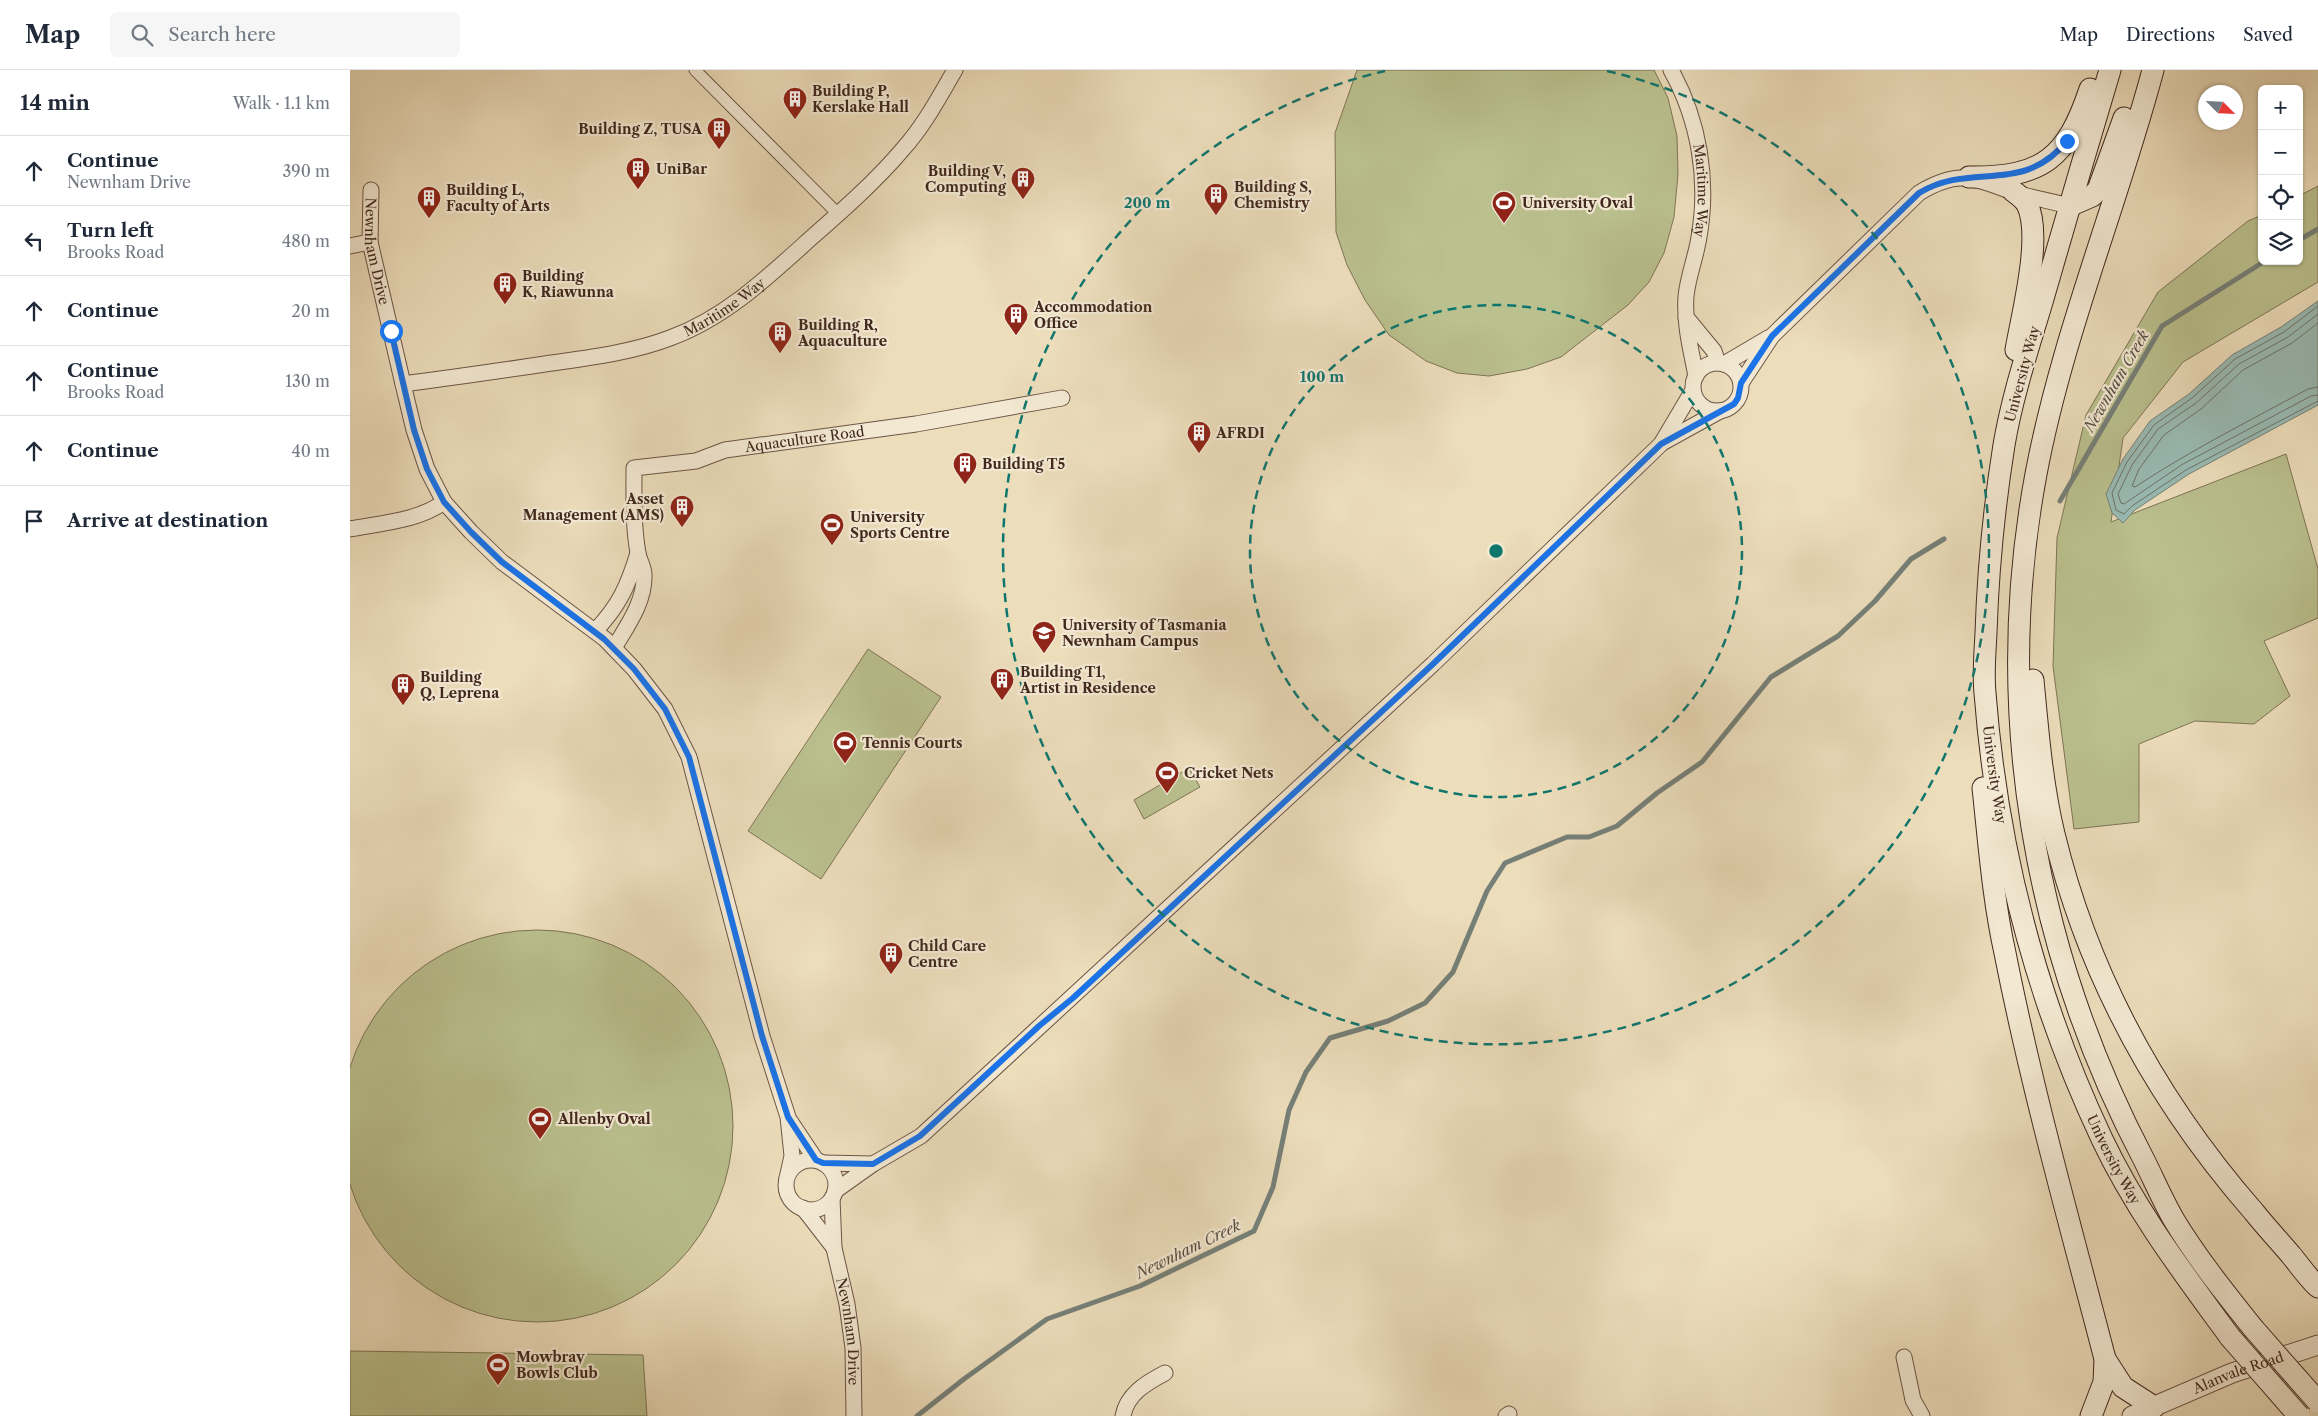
<!DOCTYPE html>
<meta charset="utf-8">
<style>
:root{--surface:#fff;--page:#f6f6f7;--text:#1f2937;--muted:#747a83;--line:#e0e1e3}
body{margin:0;font-family:"Libre Caslon Text",serif;background:var(--page);color:var(--text)}
.controls{position:absolute;right:15px;top:15px;display:grid;overflow:hidden;border-radius:8px;box-shadow:0 1px 4px #0004}
.controls button{width:45px;height:45px;display:grid;place-items:center;padding:0;border:0;border-bottom:1px solid var(--line);background:var(--surface);color:var(--text);font:25px sans-serif}
.compass{position:absolute;left:1848px;top:15px;width:45px;height:45px;border-radius:50%;background:var(--surface);box-shadow:0 1px 4px #0004;rotate:114deg}
.stop{position:absolute;width:15px;height:15px;margin:-11px;border:4px solid #1a73e8;border-radius:50%;background:#fff}
.stop.end{background:#1a73e8;border-color:#fff;box-shadow:0 1px 5px #0008}
.list{margin:0;padding:0;list-style:none}
h2{display:flex;justify-content:space-between;align-items:center;height:65px;margin:0;padding:0 20px;font-size:21px}
h2 small{font-size:16px;font-weight:400;color:var(--muted)}
.list li{display:grid;grid-template-columns:32px 1fr auto;gap:15px;align-items:center;box-sizing:border-box;height:70px;padding:0 20px;border-top:1px solid var(--line)}
.list b{display:block;font-size:19px;white-space:nowrap}
.list p{margin:0;font-size:16px;white-space:nowrap;color:var(--muted)}
.list em{font-size:16px;font-style:normal;color:var(--muted)}
.icon{flex:none;width:28px;height:28px;fill:none;stroke:currentColor;stroke-width:2;stroke-linecap:round;stroke-linejoin:round}
.map{position:relative;flex:none;width:1968px;height:1346px;overflow:hidden}
header{display:flex;align-items:center;gap:30px;box-sizing:border-box;height:70px;padding:0 25px;background:var(--surface);border-bottom:1px solid var(--line)}
header strong{font-size:24px}
nav{display:flex;gap:28px;margin-inline-start:auto;font-size:18px}
.search{width:350px;height:45px;background:var(--page);display:flex;align-items:center;gap:12px;box-sizing:border-box;padding:0 18px;border-radius:8px;color:var(--muted);font-size:19px}
main{display:flex}
aside{flex:1;background:var(--surface)}
.map>svg:first-child{display:block}
</style>
<header>
<strong>Map</strong>
<div class="search"><svg class="icon" aria-label="search" viewBox="0 0 24 24"><circle cx="10" cy="10" r="6"/><path d="M15 15l6 6"/></svg>Search here</div>
<nav><a>Map</a><a>Directions</a><a>Saved</a></nav>
</header>
<main>
<aside>
<h2>14 min<small>Walk · 1.1 km</small></h2>
<ul class="list">
<li><svg class="icon" aria-label="ahead" viewBox="0 0 24 24"><path d="M12 20V5M6 11l6-6 6 6"/></svg><div><b>Continue</b><p>Newnham Drive</p></div><em>390 m</em></li>
<li><svg class="icon" aria-label="left" viewBox="0 0 24 24"><path d="M17 20v-9H6M10 6l-5 5 5 5"/></svg><div><b>Turn left</b><p>Brooks Road</p></div><em>480 m</em></li>
<li><svg class="icon" aria-label="ahead" viewBox="0 0 24 24"><path d="M12 20V5M6 11l6-6 6 6"/></svg><div><b>Continue</b></div><em>20 m</em></li>
<li><svg class="icon" aria-label="ahead" viewBox="0 0 24 24"><path d="M12 20V5M6 11l6-6 6 6"/></svg><div><b>Continue</b><p>Brooks Road</p></div><em>130 m</em></li>
<li><svg class="icon" aria-label="ahead" viewBox="0 0 24 24"><path d="M12 20V5M6 11l6-6 6 6"/></svg><div><b>Continue</b></div><em>40 m</em></li>
<li><svg class="icon" aria-label="arrive" viewBox="0 0 24 24"><path d="M6 21V4h12l-3 4 3 4H6"/></svg><div><b>Arrive at destination</b></div></li>
</ul>
</aside>
<div class="map">
<svg width="1968" height="1346" viewBox="0 0 1968 1346">
<rect width="100%" height="100%" fill="#ecddbb"/>
<filter id="stains"><feTurbulence type="fractalNoise" baseFrequency=".004" numOctaves="4"/><feColorMatrix values="0 0 0 0 .2 0 0 0 0 .09 0 0 0 0 .02 0 0 0 .5 -.17"/></filter>
<radialGradient id="worn" r=".72"><stop offset=".6" stop-color="#630" stop-opacity="0"/><stop offset="1" stop-color="#630" stop-opacity=".3"/></radialGradient>
<g fill="#bac08e" stroke="#7e7456">
<path d="M1007,0h297l14,28 9,38 1,38 -4,43 -10,36 -15,29 -21,23 -67,52 -34,12 -38,7 -32,-3 -31,-12 -37,-26 -24,-35 -18,-35 -11,-33 -1,-99z"/>
<path d="M1968,116v96l-135,80 -60,76 -12,84 175,-68 32,115v49l-54,23 26,55 -36,28 -59,-3 -56,23v78l-65,7 -21,-163 4,-128 29,-123 72,-123 90,-71 14,-6v46h37v-65z"/>
<path d="M518,579l73,48 -120,182 -73,-48z"/>
<path d="M839,698l11,19 -56,32 -10,-19z"/>
<circle cx="187" cy="1056" r="196"/>
<path d="M0,1281l293,4 4,61h-297z"/>
</g>
<path fill="#99bbb4" stroke="#768078" d="M1968,231v104l-129,69 -54,36 -12,13 -11,-10 -6,-19 17,-35 27,-38 39,-27 43,-39 49,-28z"/>
<g fill="none" stroke-linecap="round" stroke-linejoin="round">
<g stroke="#6d7269" stroke-width="1">
<path d="M1968,236l-34,26 -49,27 -43,39 -38,27 -27,37 -15,31 4,17 8,4 8,-8 54,-36 132,-69"/>
<path d="M1968,244l-30,23 -49,27 -43,39 -38,26 -26,36 -14,29 3,9 3,1 59,-40 128,-68 7,-1"/>
<path d="M1968,253l-26,20 -49,27 -42,39 -37,26 -25,34 -7,17 3,1c56,-37 114,-66 173,-98l10,-2"/>
</g>
<g stroke="#768078" stroke-width="5">
<path d="M1949,170l19,-11"/>
<path d="M1710,431l102,-175 103,-65"/>
<path d="M567,1346l47,-37 83,-60 93,-33 114,-55 19,-44 16,-77 17,-38 24,-34 58,-17 37,-18 28,-31 34,-81 18,-28 62,-26h22l28,-11 40,-33 45,-31 69,-85 67,-41 37,-35 36,-42 33,-20"/>
</g>
<defs>
<path id="pedestrian" d="M345,0l143,144"/>
<g id="minor">
<path id="s1" d="M1321,0c28,50 38,110 28,167 -3,20 -11,39 -13,59 -2,28 5,54 10,80"/>
<path id="s2" d="M21,120l-1,52 33,142 11,46 13,39 17,33 27,30 31,30 103,77 29,30 31,40 24,48 73,279 26,81 4,39 -4,18"/>
<path d="M0,176l20,-4"/>
<path d="M1336,247l28,34 4,12"/>
<circle cx="1367" cy="317" r="24"/>
<path d="M1374,294l44,-26"/>
<path d="M1391,313l31,-47 147,-143c40,-24 54,-15 94,-1 19,6 38,9 56,14"/>
<path id="s3" d="M53,314c47,-6 95,-13 142,-20 41,-6 86,-11 125,-26 55,-20 98,-61 141,-100 32,-28 65,-57 92,-89 21,-23 36,-52 52,-79"/>
<path d="M1312,373l58,-32"/>
<path d="M0,459c31,-6 68,-8 94,-27"/>
<path d="M245,561c24,-25 33,-45 43,-78"/>
<path id="s4" d="M264,578c13,-22 31,-46 30,-73 0,-8 -5,-15 -6,-22 -5,-28 -4,-56 -4,-85l62,-7 29,-11 191,-26 146,-26"/>
<path d="M440,1051l26,39"/>
<circle cx="461" cy="1115" r="25"/>
<path d="M473,1093l50,1"/>
<path d="M485,1121l38,-27 48,-28 512,-472 228,-220 32,-54"/>
<path id="s5" d="M482,1128l2,50 13,56 6,44 1,68"/>
<path d="M453,1138l31,40"/>
<path d="M1554,1287l9,43 9,16"/>
<path d="M773,1346c4,-22 23,-33 42,-43"/>
<path d="M1156,1346l3,-2"/>
</g>
<g id="tertiary">
<path id="s6" d="M1782,1346l100,-43 86,-28"/>
</g>
<g id="secondary">
<path id="s7" d="M1760,0c-23,77 -46,155 -68,232 -14,47 -30,95 -38,143 -10,63 -16,125 -18,188 -1,20 -3,40 -1,60 12,155 51,306 117,446 34,72 82,135 128,198"/>
<path d="M1803,0c-36,135 -91,266 -117,404 -44,236 -3,475 108,686 10,20 19,41 30,60 23,38 51,73 79,108"/>
<path d="M1619,107c74,1 98,-19 121,-88"/>
<path d="M1663,121c5,4 10,7 14,13 16,32 -5,110 -11,146"/>
<path d="M1719,136l23,-10 6,-6 26,-72"/>
<path d="M1683,610c5,52 9,104 21,154 35,144 103,267 200,378 12,15 25,29 37,43 9,11 17,23 27,32"/>
<path d="M1633,718c6,55 10,111 22,165 27,137 65,271 100,406l-1,23 -13,34"/>
<path d="M1755,1289l18,28 31,20"/>
</g>
</defs>
<use href="#pedestrian" stroke="#6c5545" stroke-width="13"/>
<use href="#minor" stroke="#6c5545" stroke-width="17"/>
<use href="#tertiary" stroke="#6c5545" stroke-width="21"/>
<use href="#secondary" stroke="#41281e" stroke-width="23"/>
<use href="#pedestrian" stroke="#f3e9d3" stroke-width="11"/>
<use href="#minor" stroke="#f3e9d3" stroke-width="15"/>
<use href="#tertiary" stroke="#f3e9d3" stroke-width="19"/>
<use href="#secondary" stroke="#f3e9d3" stroke-width="21"/>
<defs>
<g id="secondary-bridge">
<path d="M1903,1258l65,74"/>
<path d="M1880,1267l69,79"/>
</g>
</defs>
<use href="#secondary-bridge" stroke="#41281e" stroke-width="23" stroke-linecap="butt"/>
<use href="#secondary-bridge" stroke="#f3e9d3" stroke-width="21"/>
</g>
<g fill="none" stroke-linecap="round" stroke-linejoin="round">
<path stroke="#1a73e8" stroke-width="6" d="M41,261l23,99 13,39 17,33 27,30 31,30 102,77 30,30 31,40 24,48 73,279 26,81 28,43 7,3 50,1 47,-28 119,-110 34,-28 360,-334 228,-220 73,-40 4,-6 3,-15 31,-47 147,-143c53,-32 103,3 148,-52"/>
</g>
<g fill="none" stroke="#0f766e" stroke-width="2.5" stroke-dasharray="9 6">
<circle cx="1146" cy="481" r="246"/>
<path d="M1257 1A493 493 0 1 1 1035 1"/>
</g>
<defs>
<symbol id="building-pin" viewBox="-11 -11 22 30"><path d="M0 17L-7.5 6A9.5 9.5 0 1 1 7.5 6Z" fill="#8f2418" stroke="#f3e9d3"/><path d="M-4-6H4V6H1V3H-1V6H-4ZM-2.5-4.3h1.7v1.8h-1.7ZM.8-4.3h1.7v1.8H.8ZM-2.5-1h1.7V.8h-1.7ZM.8-1h1.7V.8H.8Z" fill="#fff"/></symbol>
<symbol id="stadium-pin" viewBox="-11 -11 22 30"><path d="M0 17L-7.5 6A9.5 9.5 0 1 1 7.5 6Z" fill="#8f2418" stroke="#f3e9d3"/><path d="M0-5a6.5 5 0 1 0 0 10a6.5 5 0 1 0 0-10ZM-3.5-1.8h7v3.6h-7Z" fill="#fff"/></symbol>
<symbol id="university-pin" viewBox="-11 -11 22 30"><path d="M0 17L-7.5 6A9.5 9.5 0 1 1 7.5 6Z" fill="#8f2418" stroke="#f3e9d3"/><path d="M0-5L7-2L0 1L-7-2ZM-4 1L0 2.5L4 1V4Q0 6-4 4Z" fill="#fff"/></symbol>
</defs>
<g fill-rule="evenodd">
<use href="#building-pin" x="431" y="15" width="28" height="38"/>
<use href="#building-pin" x="355" y="45" width="28" height="38"/>
<use href="#building-pin" x="274" y="85" width="28" height="38"/>
<use href="#building-pin" x="659" y="95" width="28" height="38"/>
<use href="#building-pin" x="852" y="111" width="28" height="38"/>
<use href="#building-pin" x="65" y="114" width="28" height="38"/>
<use href="#stadium-pin" x="1140" y="119" width="28" height="38"/>
<use href="#building-pin" x="141" y="200" width="28" height="38"/>
<use href="#building-pin" x="652" y="231" width="28" height="38"/>
<use href="#building-pin" x="416" y="249" width="28" height="38"/>
<use href="#building-pin" x="835" y="349" width="28" height="38"/>
<use href="#building-pin" x="601" y="380" width="28" height="38"/>
<use href="#building-pin" x="318" y="423" width="28" height="38"/>
<use href="#stadium-pin" x="468" y="441" width="28" height="38"/>
<use href="#university-pin" x="680" y="549" width="28" height="38"/>
<use href="#building-pin" x="638" y="596" width="28" height="38"/>
<use href="#building-pin" x="39" y="601" width="28" height="38"/>
<use href="#stadium-pin" x="481" y="659" width="28" height="38"/>
<use href="#stadium-pin" x="803" y="689" width="28" height="38"/>
<use href="#building-pin" x="527" y="870" width="28" height="38"/>
<use href="#stadium-pin" x="176" y="1035" width="28" height="38"/>
<use href="#stadium-pin" x="134" y="1281" width="28" height="38"/>
</g>
<g text-anchor="middle" dominant-baseline="central" stroke-width="4.5" stroke-linejoin="round" paint-order="stroke">
<g font-size="14" font-weight="bold" fill="#41281e" stroke="#f3e9d3" text-anchor="start">
<text x="462" y="21">Building P,<tspan x="462" dy="16">Kerslake Hall</tspan></text>
<text x="352" y="59" text-anchor="end">Building Z, TUSA</text>
<text x="306" y="99">UniBar</text>
<text x="656" y="101" text-anchor="end">Building V,<tspan x="656" dy="16">Computing</tspan></text>
<text x="884" y="117">Building S,<tspan x="884" dy="16">Chemistry</tspan></text>
<text x="96" y="120">Building L,<tspan x="96" dy="16">Faculty of Arts</tspan></text>
<text x="1172" y="133">University Oval</text>
<text x="172" y="206">Building<tspan x="172" dy="16">K, Riawunna</tspan></text>
<text x="684" y="237">Accommodation<tspan x="684" dy="16">Office</tspan></text>
<text x="448" y="255">Building R,<tspan x="448" dy="16">Aquaculture</tspan></text>
<text x="866" y="363">AFRDI</text>
<text x="632" y="394">Building T5</text>
<text x="314" y="429" text-anchor="end">Asset<tspan x="314" dy="16">Management (AMS)</tspan></text>
<text x="500" y="447">University<tspan x="500" dy="16">Sports Centre</tspan></text>
<text x="712" y="555">University of Tasmania<tspan x="712" dy="16">Newnham Campus</tspan></text>
<text x="670" y="602">Building T1,<tspan x="670" dy="16">Artist in Residence</tspan></text>
<text x="70" y="607">Building<tspan x="70" dy="16">Q, Leprena</tspan></text>
<text x="512" y="673">Tennis Courts</text>
<text x="834" y="703">Cricket Nets</text>
<text x="558" y="876">Child Care<tspan x="558" dy="16">Centre</tspan></text>
<text x="208" y="1049">Allenby Oval</text>
<text x="166" y="1287">Mowbray<tspan x="166" dy="16">Bowls Club</tspan></text>
</g>
<g font-size="14" fill="#41281e" stroke="#f3e9d3">
<text stroke="none"><textPath href="#s1" startOffset="126">Maritime Way</textPath></text>
<text stroke="none"><textPath href="#s2" startOffset="62">Newnham Drive</textPath></text>
<text stroke="none"><textPath href="#s3" startOffset="334">Maritime Way</textPath></text>
<text transform="translate(1672 304) rotate(-75)">University Way</text>
<text stroke="none"><textPath href="#s4" startOffset="362">Aquaculture Road</textPath></text>
<text stroke="none"><textPath href="#s7" startOffset="721">University Way</textPath></text>
<text stroke="none"><textPath href="#s7" startOffset="1126">University Way</textPath></text>
<text stroke="none"><textPath href="#s5" startOffset="135">Newnham Drive</textPath></text>
<text stroke="none"><textPath href="#s6" startOffset="115">Alanvale Road</textPath></text>
</g>
<g font-size="15" font-style="italic" fill="#574d44" stroke="#f3e9d3">
<text transform="translate(1766 311) rotate(-60)">Newnham Creek</text>
<text transform="translate(838 1179) rotate(-26)">Newnham Creek</text>
</g>
</g>
<circle cx="1146" cy="481" r="8" fill="#0f766e" stroke="#f3e9d3" stroke-width="2.5"/>
<g font-size="15" text-anchor="middle" font-weight="bold" fill="#0f766e" stroke="#f3e9d3" stroke-width="4.5" stroke-linejoin="round" paint-order="stroke">
<text x="797" y="138">200 m</text>
<text x="972" y="312">100 m</text>
</g>
<rect width="100%" height="100%" filter="url(#stains)"/>
<rect width="100%" height="100%" fill="url(#worn)"/>
</svg>
<div class="controls">
<button>+</button>
<button>−</button>
<button><svg class="icon" aria-label="locate" viewBox="0 0 24 24"><circle cx="12" cy="12" r="6"/><path d="M12 2v4M12 18v4M2 12h4M18 12h4"/></svg></button>
<button><svg class="icon" aria-label="layers" viewBox="0 0 24 24"><path d="M12 4l9 5-9 5-9-5zM3 14l9 5 9-5"/></svg></button>
</div>
<svg class="compass" viewBox="-18 -18 36 36"><path d="M0-13l5 13h-10z" fill="#e53935"/><path d="M0 13l5-13h-10z" fill="#747a83"/></svg>
<div class="stop" style="left:41px;top:261px"></div>
<div class="stop end" style="left:1717px;top:71px"></div>
</div>
</main>
